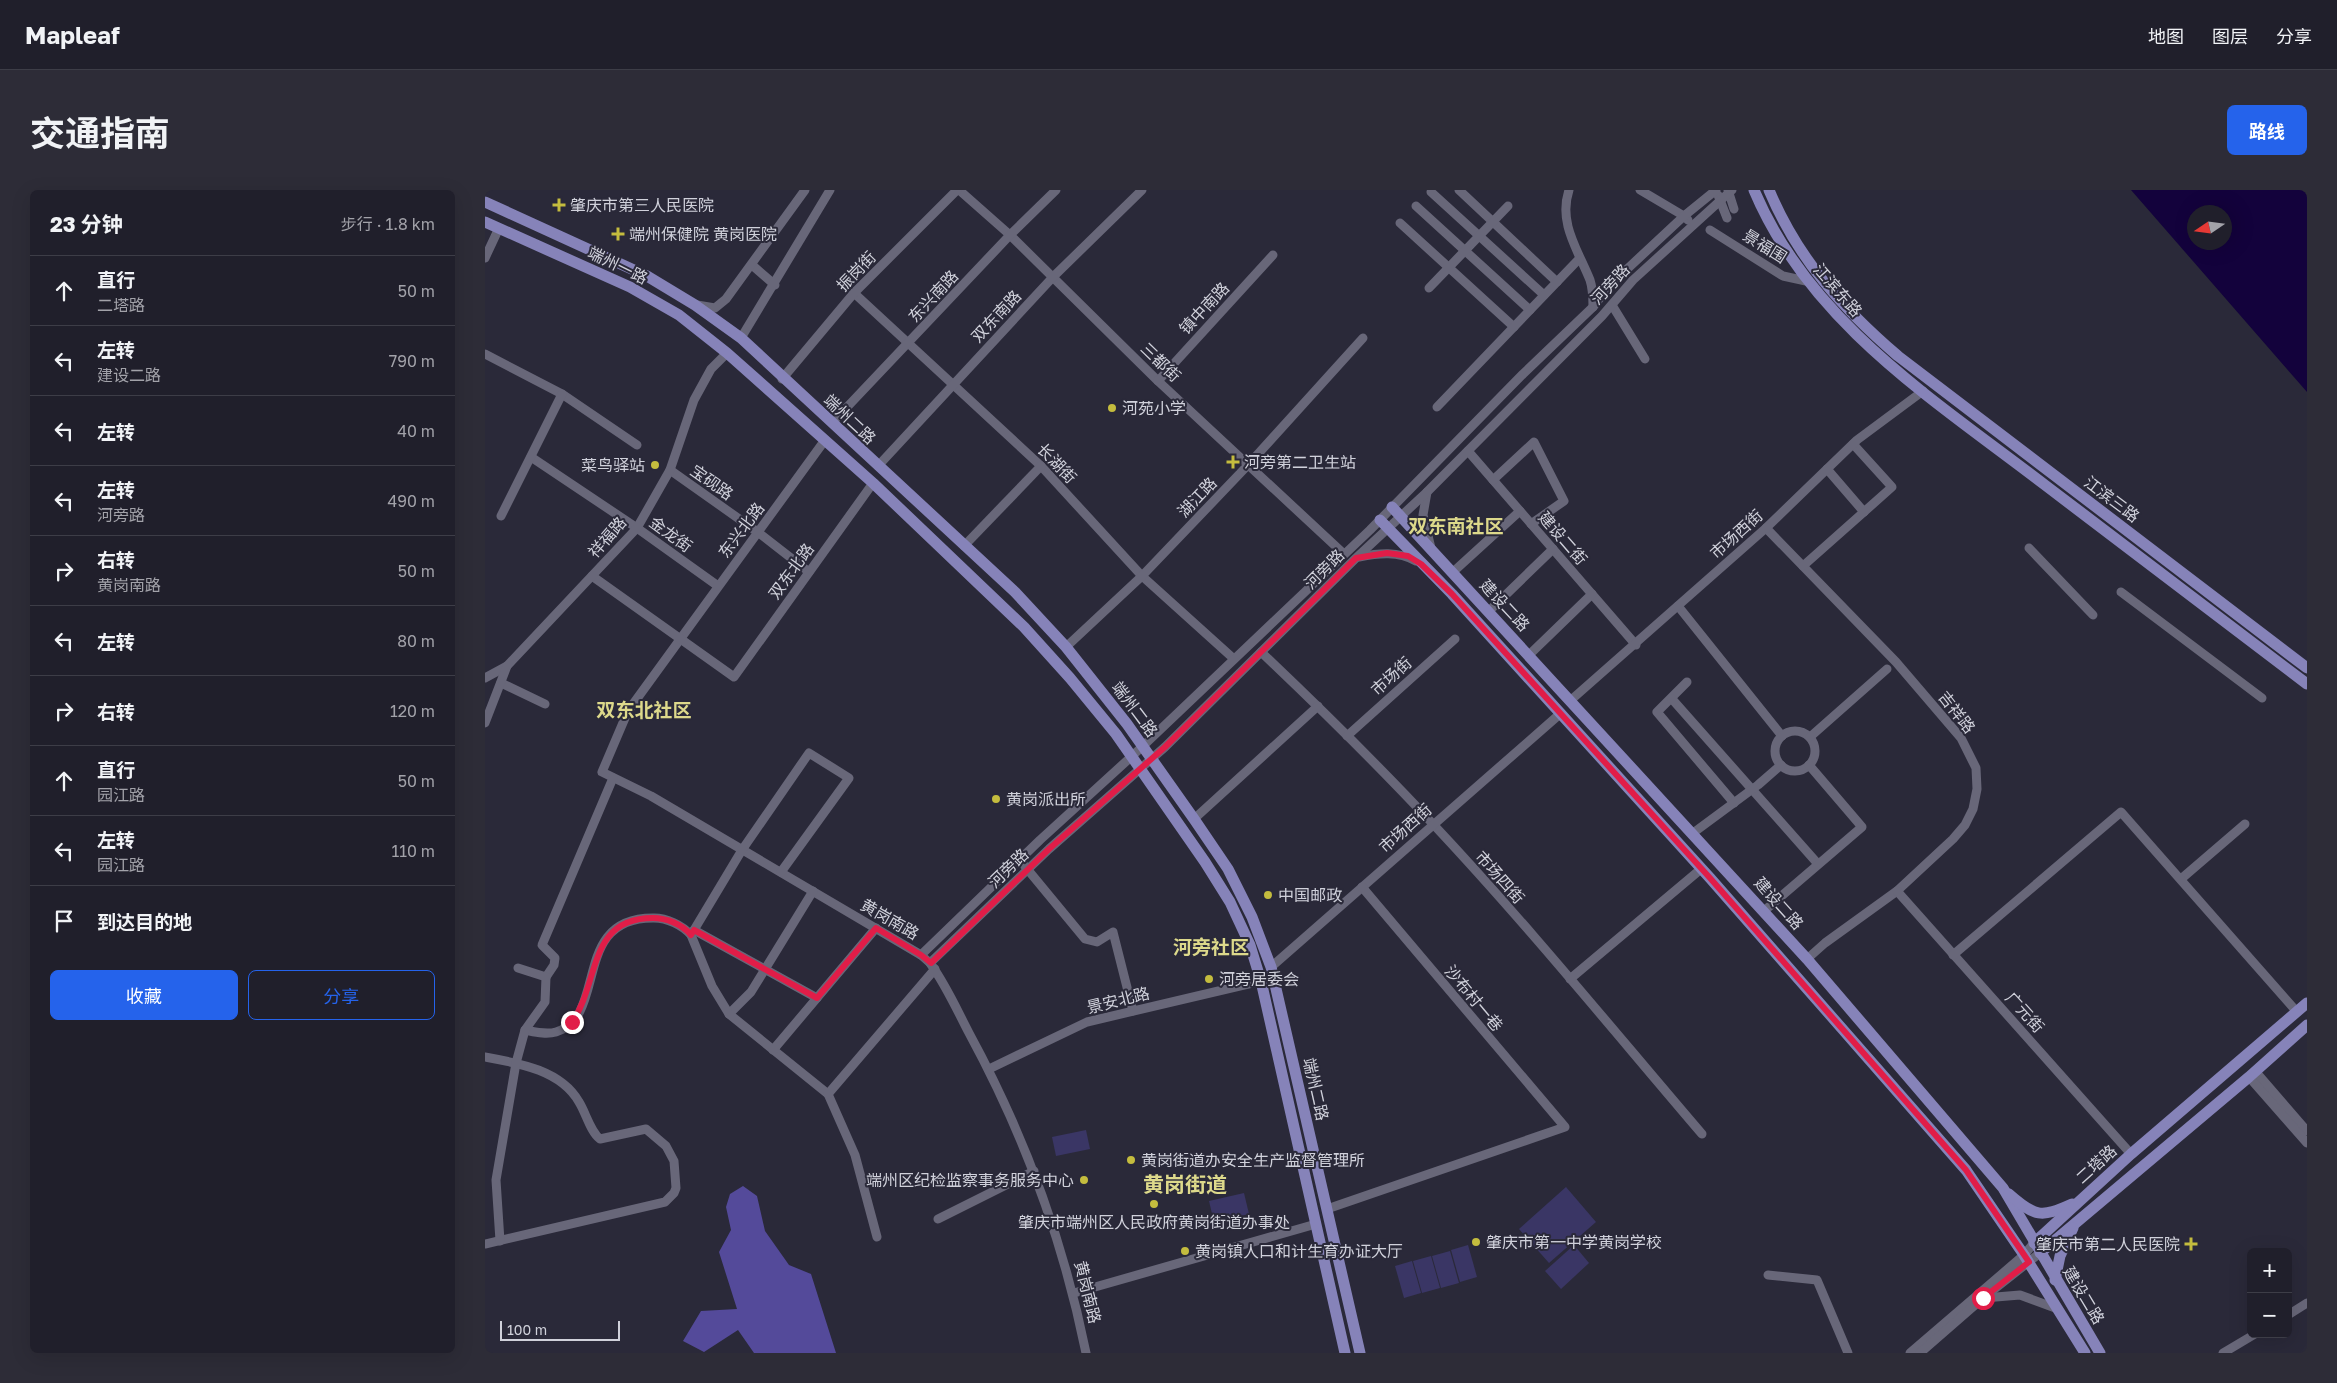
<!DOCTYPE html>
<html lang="zh">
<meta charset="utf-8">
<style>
:root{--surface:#201f2b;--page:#2d2c37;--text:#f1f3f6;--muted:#a2a2a9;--line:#3d3d47;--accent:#2563eb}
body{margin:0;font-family:"Golos Text","Noto Sans SC",sans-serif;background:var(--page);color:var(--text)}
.controls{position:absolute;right:15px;bottom:15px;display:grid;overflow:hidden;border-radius:8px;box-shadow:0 5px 20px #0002}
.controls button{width:45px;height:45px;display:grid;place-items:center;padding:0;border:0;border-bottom:1px solid var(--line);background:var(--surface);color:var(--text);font:25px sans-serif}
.compass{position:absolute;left:1702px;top:15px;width:45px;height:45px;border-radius:50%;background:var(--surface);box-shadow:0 5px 20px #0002;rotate:257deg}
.scale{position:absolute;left:15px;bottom:12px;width:120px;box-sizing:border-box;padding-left:5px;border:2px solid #d0d1db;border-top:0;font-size:14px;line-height:18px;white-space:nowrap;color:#d0d1db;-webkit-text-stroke:4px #2a2939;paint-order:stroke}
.stop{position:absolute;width:15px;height:15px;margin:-11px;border:4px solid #e11d48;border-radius:50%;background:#fff}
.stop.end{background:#e11d48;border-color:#fff;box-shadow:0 1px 5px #0008}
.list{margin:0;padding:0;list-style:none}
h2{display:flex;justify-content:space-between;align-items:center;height:65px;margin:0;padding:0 20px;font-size:21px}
h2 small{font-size:16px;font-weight:400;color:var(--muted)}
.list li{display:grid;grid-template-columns:32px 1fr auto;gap:15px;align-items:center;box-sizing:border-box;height:70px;padding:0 20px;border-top:1px solid var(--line)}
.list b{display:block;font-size:19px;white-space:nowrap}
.list p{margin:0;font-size:16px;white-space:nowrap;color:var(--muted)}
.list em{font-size:16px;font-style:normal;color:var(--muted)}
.actions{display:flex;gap:10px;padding:15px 20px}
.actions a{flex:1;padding:11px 0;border:1px solid var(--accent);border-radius:8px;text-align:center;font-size:18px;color:var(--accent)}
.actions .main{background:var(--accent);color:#fff}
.icon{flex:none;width:28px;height:28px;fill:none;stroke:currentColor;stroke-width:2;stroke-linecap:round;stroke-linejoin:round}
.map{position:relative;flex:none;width:1822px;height:1163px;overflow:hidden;border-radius:8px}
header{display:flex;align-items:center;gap:30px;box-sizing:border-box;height:70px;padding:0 25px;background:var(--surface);border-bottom:1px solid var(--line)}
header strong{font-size:24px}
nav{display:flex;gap:28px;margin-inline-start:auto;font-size:18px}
.intro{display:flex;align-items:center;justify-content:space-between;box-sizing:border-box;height:120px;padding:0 30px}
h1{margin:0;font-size:35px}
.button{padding:12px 22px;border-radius:8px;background:var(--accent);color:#fff;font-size:18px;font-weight:700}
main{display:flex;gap:30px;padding:0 30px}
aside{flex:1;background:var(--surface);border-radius:8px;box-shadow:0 5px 20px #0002}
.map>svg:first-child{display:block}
</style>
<header>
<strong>Mapleaf</strong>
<nav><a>地图</a><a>图层</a><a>分享</a></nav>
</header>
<div class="intro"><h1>交通指南</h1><a class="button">路线</a></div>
<main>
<aside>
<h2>23 分钟<small>步行 · 1.8 km</small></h2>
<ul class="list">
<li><svg class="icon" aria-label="ahead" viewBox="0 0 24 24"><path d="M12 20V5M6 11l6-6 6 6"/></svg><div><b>直行</b><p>二塔路</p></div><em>50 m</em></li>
<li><svg class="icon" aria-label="left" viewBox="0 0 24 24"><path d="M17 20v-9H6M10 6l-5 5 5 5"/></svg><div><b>左转</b><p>建设二路</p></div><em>790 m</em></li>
<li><svg class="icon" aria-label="left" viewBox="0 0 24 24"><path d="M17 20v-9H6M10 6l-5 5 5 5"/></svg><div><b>左转</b></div><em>40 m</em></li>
<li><svg class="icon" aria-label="left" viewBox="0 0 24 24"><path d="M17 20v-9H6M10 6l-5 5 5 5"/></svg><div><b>左转</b><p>河旁路</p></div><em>490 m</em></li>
<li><svg class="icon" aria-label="right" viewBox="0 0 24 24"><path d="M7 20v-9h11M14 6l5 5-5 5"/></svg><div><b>右转</b><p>黄岗南路</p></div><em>50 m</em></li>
<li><svg class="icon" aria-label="left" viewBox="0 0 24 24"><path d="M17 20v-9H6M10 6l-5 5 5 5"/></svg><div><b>左转</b></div><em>80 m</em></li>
<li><svg class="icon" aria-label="right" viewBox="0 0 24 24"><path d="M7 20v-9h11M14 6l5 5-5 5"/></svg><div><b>右转</b></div><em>120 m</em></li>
<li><svg class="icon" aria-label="ahead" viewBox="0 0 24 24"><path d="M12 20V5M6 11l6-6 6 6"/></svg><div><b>直行</b><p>园江路</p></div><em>50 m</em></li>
<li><svg class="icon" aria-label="left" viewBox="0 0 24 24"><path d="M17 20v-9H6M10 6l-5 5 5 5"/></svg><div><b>左转</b><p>园江路</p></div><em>110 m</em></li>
<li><svg class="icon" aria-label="arrive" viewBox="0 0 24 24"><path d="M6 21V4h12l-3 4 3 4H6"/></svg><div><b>到达目的地</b></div></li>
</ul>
<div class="actions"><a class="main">收藏</a><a>分享</a></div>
</aside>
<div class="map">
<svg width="1822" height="1163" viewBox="0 0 1822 1163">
<rect width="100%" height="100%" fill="#2a2939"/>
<g fill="#3a3665">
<path d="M601,940l4,19 -34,7 -4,-19z"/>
<path d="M1081,997l30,35 -47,41 -30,-34z"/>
<path d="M759,1003l5,21 -35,8 -5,-21z"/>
<path d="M983,1055l9,32 -17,5 -9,-32z"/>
<path d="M1089,1055l15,18 -28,26 -16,-18z"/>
<path d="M965,1061l9,32 -18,5 -9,-32z"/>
<path d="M946,1066l9,32 -18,5 -9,-32z"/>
<path d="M927,1071l9,32 -17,5 -9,-32z"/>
</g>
<path fill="#544a9a" d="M258,996l14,10 8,35 24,34 22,9 25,79h-82l-16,-23 -34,22 -21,-11 18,-30 36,-2 -18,-57 12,-22 -5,-23 4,-13z"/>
<path fill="#13023c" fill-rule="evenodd" d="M1646,0h176v202zM1710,22h30v30h-30z"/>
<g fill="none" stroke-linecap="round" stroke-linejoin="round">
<g stroke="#686779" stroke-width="9">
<path d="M474,0l51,45 148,146 186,173"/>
<path d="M974,0l98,92"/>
<path d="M1084,0c-11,33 9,60 21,90 3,9 3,18 3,27"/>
<path d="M1155,0l44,26 4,4"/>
<path d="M1243,0l6,19"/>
<path d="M946,2l113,103"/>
<path d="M1233,5l9,23"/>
<path d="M931,16l114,104"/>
<path d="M915,33l114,104"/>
<path d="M1225,40l73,46 23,5"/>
<path d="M0,68l14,-30"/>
<path d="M267,75l23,20"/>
<path d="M944,98l79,-82"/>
<path d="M369,103l187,173 101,110 92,83"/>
<path d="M212,115l18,3 11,-9 79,-109"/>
<path d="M1127,115l33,54"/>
<path d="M256,148l89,-148"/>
<path d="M0,164l77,40 75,51"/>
<path d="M297,189l72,-86 103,-103"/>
<path d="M673,191l115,-126"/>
<path d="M952,217l142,-148"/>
<path d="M347,233l178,-188 46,-45"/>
<path d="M340,250l-197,271 -26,61 49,24 270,159 9,8c16,22 27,47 39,70 56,103 94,206 117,320"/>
<path d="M983,261l168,194"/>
<path d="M46,267l106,71 81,58"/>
<path d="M393,276l175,-189 89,-87"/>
<path d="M1342,279l37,43"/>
<path d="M185,280l89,63 50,39"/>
<path d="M1008,290l41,-38 30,59 -33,23"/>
<path d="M942,302l-4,23 8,33"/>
<path d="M16,326l61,-122"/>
<path d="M1281,338l130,134 65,76 15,30 1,21 -4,20 -8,16 -12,14 -56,52 -72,52 -18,16"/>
<path d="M479,356l77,-80"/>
<path d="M1544,358l64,67"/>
<path d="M874,367c20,-4 39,-6 57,4"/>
<path d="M1318,376l89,-79 -39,-43"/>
<path d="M968,382l67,-61"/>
<path d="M107,386l142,101 139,-194"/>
<path d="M1636,402l141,106"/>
<path d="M1193,416l104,130"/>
<path d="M1004,421l64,-62"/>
<path d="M581,457l76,-71 106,-111 115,-127"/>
<path d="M776,462c59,56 116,112 171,171 94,100 181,207 270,311"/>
<path d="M1044,465l63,-61"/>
<path d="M0,488l22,-12"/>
<path d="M1202,492l-30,30 77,91"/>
<path d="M16,493l44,21"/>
<path d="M1187,509l146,165"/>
<path d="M1086,510l195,-172 91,-88 66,-49"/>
<path d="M0,533l22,-57 130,-138 33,-58 24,-70 17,-31 16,-16"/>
<circle cx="1310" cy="561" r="20"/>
<path d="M862,546l108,-97"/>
<path d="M1325,547l77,-68"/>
<path d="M709,629l124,-113"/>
<path d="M1208,643l65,-48 23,-20"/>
<path d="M534,669l66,80 12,3 16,-10 20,79"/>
<path d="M1696,689l64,-55"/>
<path d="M1412,701l234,263"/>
<path d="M1279,721l98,-84 -53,-62"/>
<path d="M209,740l123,68"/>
<path d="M206,745l51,-85 67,-97 40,25 -68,94"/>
<path d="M436,765l119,-115 103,-94 227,-216 153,-156 70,-67 17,-22 74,-69 32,-26"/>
<path d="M1468,765l168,-143 176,200"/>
<path d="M445,773l119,-114 116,-102 191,-189 71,-66 175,-176 31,-36 99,-90"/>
<path d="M786,777l290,-254"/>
<path d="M61,787l8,-12 1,-7 -13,-13 71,-167"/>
<path d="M1085,789l131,-110"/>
<path d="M244,824l22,-22 62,-101"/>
<path d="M40,840c10,2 21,5 31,2 53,-16 14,-115 98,-114 13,0 28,7 37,17l21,51 17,28 99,80 27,61 22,82"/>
<path d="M288,860l103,-122"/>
<path d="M0,867c33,6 76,13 94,45 7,11 11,29 21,37l46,-10 20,17 8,15 2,27 -2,5 -9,9 -180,42"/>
<path d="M504,879l98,-47 174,-41"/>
<path d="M1770,881l52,60"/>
<path d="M1764,887l58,66"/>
<path d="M343,904l107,-125"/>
<path d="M842,1019l238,-82 -203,-240"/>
<path d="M453,1029l96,-48"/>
<path d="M15,1051l-4,-61 20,-117 9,-33 20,-28 1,-25 -28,-9"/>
<path d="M1283,1085l49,5 31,73"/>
<path d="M589,1103l242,-69"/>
<path d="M1499,1108l36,-3 38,14"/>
<path d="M1803,1125l19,-12"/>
<path d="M1425,1163l114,-98 10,-12"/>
<path d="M1435,1163l63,-55 57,-45"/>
<path d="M1738,1163l32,-19"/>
</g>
<g stroke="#8683b9" stroke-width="11">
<path d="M1269,0c56,133 182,211 291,295 88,66 175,133 262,199"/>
<path d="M1284,0c29,69 73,118 129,166l409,312"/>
<path d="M0,12l162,74 48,29 46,33 274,254 51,55 61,77 67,95 34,50 24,48 19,50 89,386"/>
<path d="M0,32l145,65 49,28 48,38 146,130 151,144 46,51 46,56 89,128 25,40 20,43 11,36 84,372"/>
<path d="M907,317l415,452 196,229 97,165"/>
<path d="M895,330l72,74 258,284 256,292 58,85 61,98"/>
<path d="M1524,1004c26,23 32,24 63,10"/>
<path d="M1549,1053l97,-89 176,-151"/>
<path d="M1555,1063l209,-176 58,-52"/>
<path d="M1570,1090l5,-24 13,-28"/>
</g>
</g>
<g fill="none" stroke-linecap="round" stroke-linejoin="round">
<path stroke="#e11d48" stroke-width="6" d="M87,832c28,-39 15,-104 81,-104 13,0 29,6 38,17l3,-5 123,68 59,-70 45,27 10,8 118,-114 116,-102 191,-189 31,-5 21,3 13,8 31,30 258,284 256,292 63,92 -46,36"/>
</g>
<g fill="#c4bc3e" stroke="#2a2939" stroke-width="2">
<path d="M71.5 7.5h5v5h5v5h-5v5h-5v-5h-5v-5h5z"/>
<path d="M130.5 36.5h5v5h5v5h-5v5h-5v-5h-5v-5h5z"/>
<circle cx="627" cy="218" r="5"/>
<path d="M745.5 264.5h5v5h5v5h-5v5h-5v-5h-5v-5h5z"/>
<circle cx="170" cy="275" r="5"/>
<circle cx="511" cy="609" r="5"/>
<circle cx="783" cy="705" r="5"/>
<circle cx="724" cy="789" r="5"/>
<circle cx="646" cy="970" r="5"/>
<circle cx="599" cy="990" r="5"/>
<circle cx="669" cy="1014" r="5"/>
<circle cx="991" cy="1052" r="5"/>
<path d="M1703.5 1046.5h5v5h5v5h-5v5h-5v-5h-5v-5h5z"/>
<circle cx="700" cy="1061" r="5"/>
</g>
<g text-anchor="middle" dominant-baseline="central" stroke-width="4" stroke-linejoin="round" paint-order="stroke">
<g font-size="16" fill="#d0d1db" stroke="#2a2939" text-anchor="start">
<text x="85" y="15">肇庆市第三人民医院</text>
<text x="144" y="44">端州保健院 黄岗医院</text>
<text x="637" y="218">河苑小学</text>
<text x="759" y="272">河旁第二卫生站</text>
<text x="160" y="275" text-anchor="end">菜鸟驿站</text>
<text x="521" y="609">黄岗派出所</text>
<text x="793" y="705">中国邮政</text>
<text x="734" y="789">河旁居委会</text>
<text x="656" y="970">黄岗街道办安全生产监督管理所</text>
<text x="589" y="990" text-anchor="end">端州区纪检监察事务服务中心</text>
<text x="669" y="1032" text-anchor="middle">肇庆市端州区人民政府黄岗街道办事处</text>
<text x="1001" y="1052">肇庆市第一中学黄岗学校</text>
<text x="1695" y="1054" text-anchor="end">肇庆市第二人民医院</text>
<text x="710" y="1061">黄岗镇人口和计生育办证大厅</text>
</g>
<g font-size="16" fill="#d0d1db" stroke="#2a2939">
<text transform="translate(1280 56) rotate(32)">景福围</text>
<text transform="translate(133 75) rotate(26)">端州一路</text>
<text transform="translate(371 81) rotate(-46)">振岗街</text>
<text transform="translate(1125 94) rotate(-47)">河旁路</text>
<text transform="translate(1353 100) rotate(49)">江滨东路</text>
<text transform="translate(448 106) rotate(-47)">东兴南路</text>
<text transform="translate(719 118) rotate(-47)">镇中南路</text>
<text transform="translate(511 126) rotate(-47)">双东南路</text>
<text transform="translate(676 172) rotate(44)">三都街</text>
<text transform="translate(365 229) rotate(43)">端州二路</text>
<text transform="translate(572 273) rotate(46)">长湖街</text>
<text transform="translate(227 292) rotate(35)">宝砚路</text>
<text transform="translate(712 307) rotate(-46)">湖江路</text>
<text transform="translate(1627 309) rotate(37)">江滨三路</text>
<text transform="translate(256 340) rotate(-53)">东兴北路</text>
<text transform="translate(186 344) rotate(36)">金龙街</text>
<text transform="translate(1251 344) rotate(-42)">市场西街</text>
<text transform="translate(122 347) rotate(-49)">祥福路</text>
<text transform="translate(1078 348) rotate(49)">建设二街</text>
<text transform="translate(839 379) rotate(-45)">河旁路</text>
<text transform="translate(306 381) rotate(-54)">双东北路</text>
<text transform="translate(1020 415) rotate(47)">建设二路</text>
<text transform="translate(906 486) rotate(-42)">市场街</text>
<text transform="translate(650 519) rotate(53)">端州二路</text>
<text transform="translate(1472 522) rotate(52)">吉祥路</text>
<text transform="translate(920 638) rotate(-42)">市场西街</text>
<text transform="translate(523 678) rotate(-44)">河旁路</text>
<text transform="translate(1015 687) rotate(48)">市场四街</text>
<text transform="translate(1294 713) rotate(48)">建设二路</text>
<text transform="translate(405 729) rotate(30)">黄岗南路</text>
<text transform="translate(989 808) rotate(50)">沙布村一巷</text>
<text transform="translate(633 810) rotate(-14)">景安北路</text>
<text transform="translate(1540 822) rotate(48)">广元街</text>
<text transform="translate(831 899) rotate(77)">端州二路</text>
<text transform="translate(1611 974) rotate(-42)">二塔路</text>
<text transform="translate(603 1102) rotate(76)">黄岗南路</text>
<text transform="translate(1599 1105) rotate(59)">建设二路</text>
</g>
<g font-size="19" font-weight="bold" fill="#ddd98b" stroke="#2a2939">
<text x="971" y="335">双东南社区</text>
<text x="159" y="519">双东北社区</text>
<text x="726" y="756">河旁社区</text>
</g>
<g font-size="21" font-weight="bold" fill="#ddd98b" stroke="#2a2939">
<text x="700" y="994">黄岗街道</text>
</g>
</g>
</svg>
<div class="controls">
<button>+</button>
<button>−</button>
</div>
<svg class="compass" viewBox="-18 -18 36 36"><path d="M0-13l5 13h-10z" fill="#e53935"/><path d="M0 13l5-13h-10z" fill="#a2a2a9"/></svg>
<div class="scale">100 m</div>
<div class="stop" style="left:1498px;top:1108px"></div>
<div class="stop end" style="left:87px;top:832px"></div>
</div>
</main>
